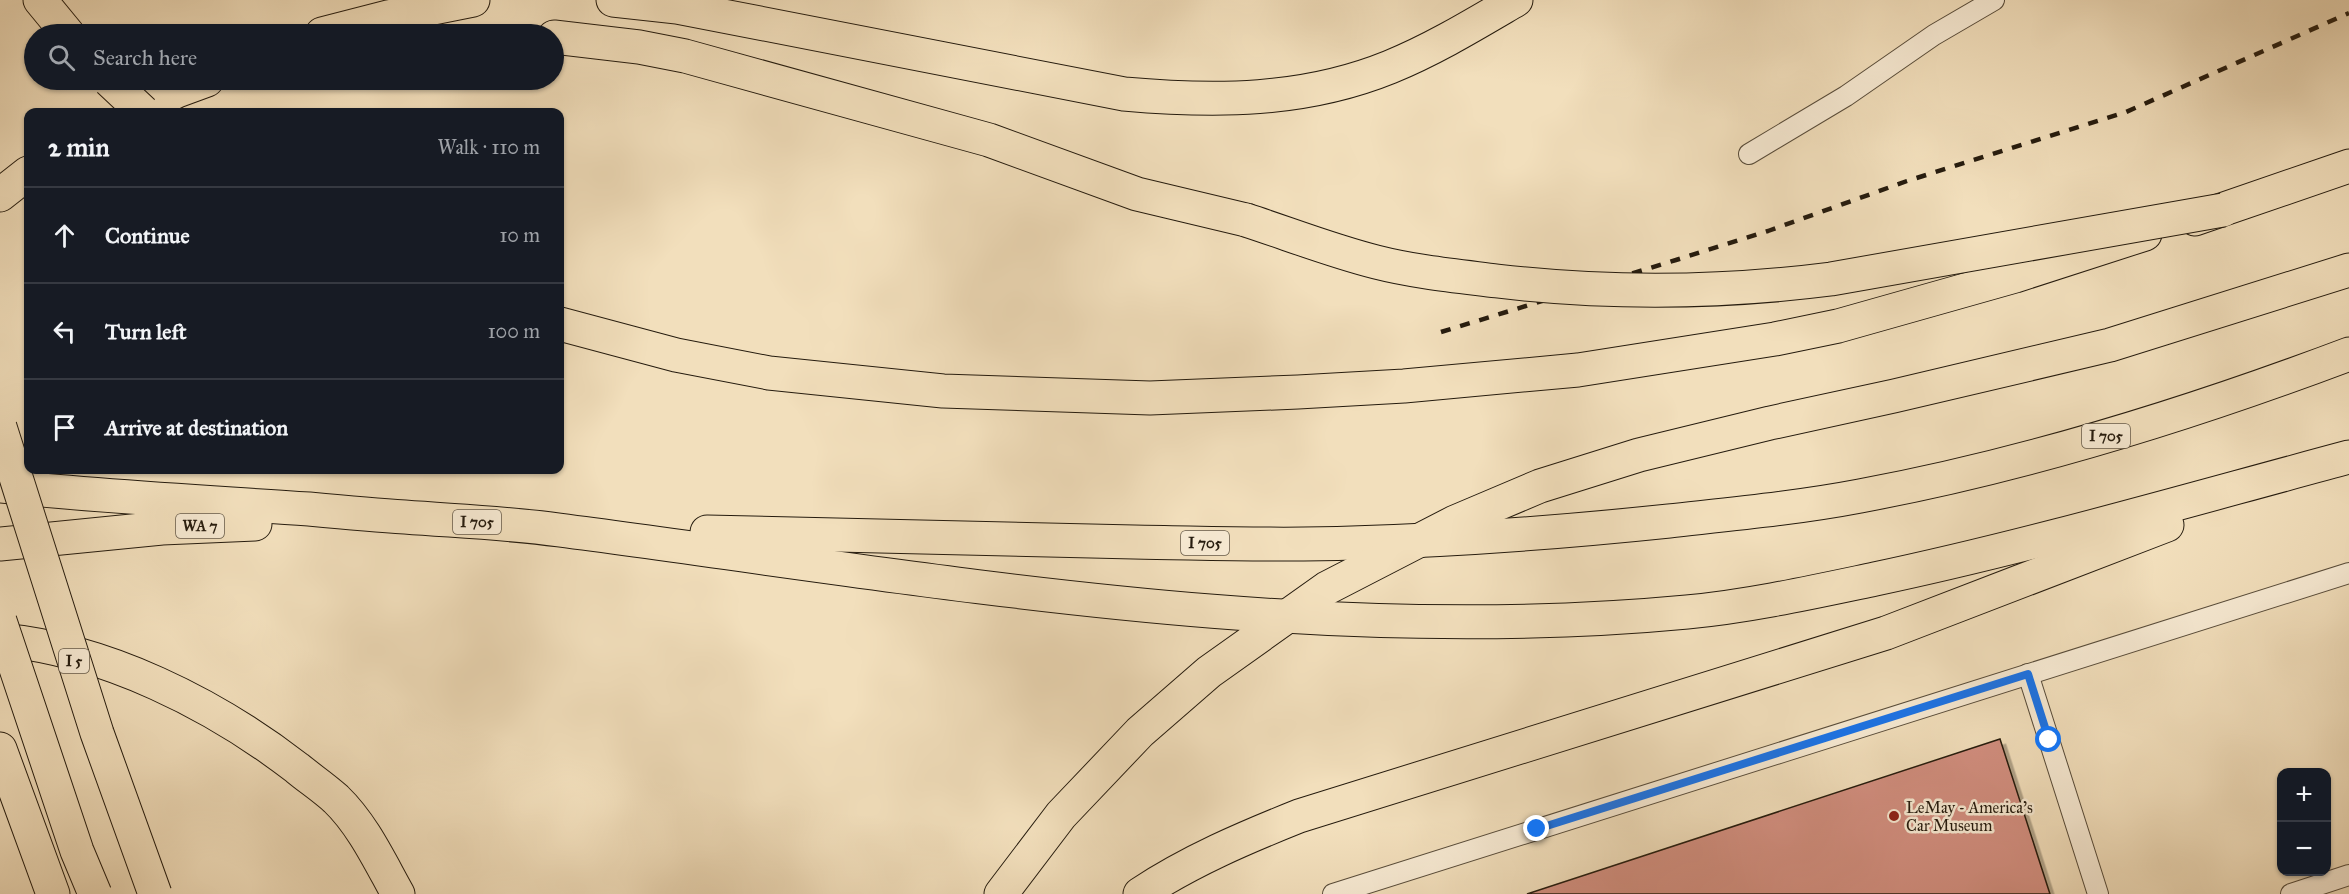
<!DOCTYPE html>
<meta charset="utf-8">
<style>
:root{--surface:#171b24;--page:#242831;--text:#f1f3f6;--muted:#9ea1a6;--line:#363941}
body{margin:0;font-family:"IM FELL Great Primer",serif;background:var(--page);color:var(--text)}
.controls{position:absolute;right:18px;bottom:18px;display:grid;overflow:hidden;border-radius:12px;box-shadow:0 2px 4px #0004}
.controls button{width:54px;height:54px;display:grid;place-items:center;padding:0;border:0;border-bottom:2px solid var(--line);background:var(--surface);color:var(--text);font:30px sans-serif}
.stop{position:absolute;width:18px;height:18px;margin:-14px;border:4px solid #1a73e8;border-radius:50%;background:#fff}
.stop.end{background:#1a73e8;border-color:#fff;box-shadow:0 2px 6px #0008}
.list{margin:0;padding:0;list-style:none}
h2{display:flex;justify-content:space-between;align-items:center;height:78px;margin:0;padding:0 24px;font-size:26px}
h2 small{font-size:20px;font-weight:400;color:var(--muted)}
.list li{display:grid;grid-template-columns:39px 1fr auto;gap:18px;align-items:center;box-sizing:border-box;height:96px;padding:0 24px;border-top:2px solid var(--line)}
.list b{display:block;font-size:22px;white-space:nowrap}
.list em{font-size:20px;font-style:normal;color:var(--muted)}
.icon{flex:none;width:33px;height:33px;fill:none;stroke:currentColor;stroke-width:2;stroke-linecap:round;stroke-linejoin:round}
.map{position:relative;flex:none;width:2349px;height:894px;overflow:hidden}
.search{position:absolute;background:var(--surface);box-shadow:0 2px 4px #0004;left:24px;top:24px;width:540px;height:66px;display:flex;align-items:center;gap:15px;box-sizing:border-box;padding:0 21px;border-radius:33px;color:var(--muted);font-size:22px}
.panel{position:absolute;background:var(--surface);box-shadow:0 2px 4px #0004;left:24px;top:108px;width:540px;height:366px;border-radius:12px}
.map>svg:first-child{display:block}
</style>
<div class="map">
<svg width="2349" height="894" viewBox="0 0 2349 894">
<defs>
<filter id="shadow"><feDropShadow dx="5.5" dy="5.5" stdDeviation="0" flood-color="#0004"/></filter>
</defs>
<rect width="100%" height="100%" fill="#f2dfbc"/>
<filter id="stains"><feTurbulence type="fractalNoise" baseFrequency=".00333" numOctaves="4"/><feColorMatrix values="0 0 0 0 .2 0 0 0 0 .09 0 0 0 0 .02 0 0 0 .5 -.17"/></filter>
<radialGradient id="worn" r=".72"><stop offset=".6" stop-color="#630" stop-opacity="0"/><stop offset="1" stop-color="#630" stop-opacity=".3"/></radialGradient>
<path fill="#d28f80" stroke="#251b0e" stroke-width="1.5" filter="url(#shadow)" d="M2000,739l50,155h-523z"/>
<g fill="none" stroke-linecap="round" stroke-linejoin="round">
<defs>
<g id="service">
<path d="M1749,154l97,-58 88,-61 60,-35"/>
<path d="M2028,674l70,220"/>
<path d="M1333,894l1016,-321"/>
<path d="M2291,894l58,-19"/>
</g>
<g id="motorway">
<path d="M40,0l28,34"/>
<path d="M613,0l64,7 447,87c91,8 180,8 266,-27 44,-18 85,-43 126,-67"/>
<path d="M322,34l66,-17 85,-17"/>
<path d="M554,37l85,10 46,9 304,84 148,54 109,26"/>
<path d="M135,112l42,-21 30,-11"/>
<path d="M0,195l28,-22"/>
<path d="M2195,219l154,-53"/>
<path d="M560,324l116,31 93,18 174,18 207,7 148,-6 106,-6 174,-16 197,-31 63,-13 177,-50 130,-42"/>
<path d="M0,486c103,11 206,16 309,23 32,3 64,6 96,8 51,4 103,6 154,13 376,49 747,118 1128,82 63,-6 126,-20 188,-33 160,-34 317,-80 474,-122"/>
<path d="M707,532c143,4 285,8 427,10 73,1 145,4 218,1 106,-3 211,-11 317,-22 63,-7 128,-13 191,-25 167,-31 330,-82 489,-142"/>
<path d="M0,544l162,-16 93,-4"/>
<path d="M0,640c105,9 214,64 297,128 12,10 27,20 39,31 27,26 44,63 62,95"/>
<path d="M0,749l53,145"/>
<path d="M1001,894l60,-79 79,-83 69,-60 118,-84 128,-66 85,-36 99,-31 131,-32 124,-27 216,-51 239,-75"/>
<path d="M1140,894c50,-33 104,-56 159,-78l587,-183 281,-108"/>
</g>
</defs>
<use href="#service" stroke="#584c3a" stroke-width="22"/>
<use href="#motorway" stroke="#251b0e" stroke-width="35"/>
<use href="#service" stroke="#f7ead3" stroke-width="20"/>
<use href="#motorway" stroke="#f2dfbc" stroke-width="33"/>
<path stroke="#251b0e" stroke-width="4.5" stroke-dasharray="10 10" stroke-linecap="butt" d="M1441,332l235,-72 92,-29 139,-50 219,-69 223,-99"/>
<defs>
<g id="motorway-bridge">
<path d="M109,80l34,32"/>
<path d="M1246,220c43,14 86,31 130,42 39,10 81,14 121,19 111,13 224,12 334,-2l392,-69"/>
<path d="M0,427l97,306 58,161"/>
<path d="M0,621l77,230 18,43"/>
</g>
</defs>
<use href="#motorway-bridge" stroke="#251b0e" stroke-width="35" stroke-linecap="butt"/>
<use href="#motorway-bridge" stroke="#f2dfbc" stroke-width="33"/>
</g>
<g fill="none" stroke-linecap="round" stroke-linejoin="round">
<path stroke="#1a73e8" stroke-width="8" d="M1537,829l491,-155 21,66"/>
</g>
<circle fill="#8f2418" stroke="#f7ead3" stroke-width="2" cx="1894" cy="816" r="6"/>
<g text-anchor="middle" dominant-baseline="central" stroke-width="5" stroke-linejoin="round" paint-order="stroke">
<g fill="#f7ead3" stroke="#645949" stroke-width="1.5">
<rect x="2082" y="424" width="48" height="24" rx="4.5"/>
<rect x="453" y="510" width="48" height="24" rx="4.5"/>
<rect x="176" y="514" width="48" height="24" rx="4.5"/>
<rect x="1181" y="531" width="48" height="24" rx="4.5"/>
<rect x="59" y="649" width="30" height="24" rx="4.5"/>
</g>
<g font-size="15" font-weight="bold" fill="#251b0e">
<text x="2106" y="436">I 705</text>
<text x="477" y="522">I 705</text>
<text x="200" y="526">WA 7</text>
<text x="1205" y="543">I 705</text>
<text x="74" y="661">I 5</text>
</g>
<g font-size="16" fill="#251b0e" stroke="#f7ead3" text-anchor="start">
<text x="1906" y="807">LeMay - America's<tspan x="1906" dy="18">Car Museum</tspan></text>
</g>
</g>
<rect width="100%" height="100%" filter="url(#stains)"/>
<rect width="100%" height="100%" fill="url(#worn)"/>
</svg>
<div class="controls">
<button>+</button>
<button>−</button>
</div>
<div class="stop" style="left:2049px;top:740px"></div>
<div class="stop end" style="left:1537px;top:829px"></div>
<div class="search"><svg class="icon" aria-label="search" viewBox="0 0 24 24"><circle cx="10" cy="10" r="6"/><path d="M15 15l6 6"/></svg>Search here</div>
<section class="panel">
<h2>2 min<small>Walk · 110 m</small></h2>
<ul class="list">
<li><svg class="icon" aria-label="ahead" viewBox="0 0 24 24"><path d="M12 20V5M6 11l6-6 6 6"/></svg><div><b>Continue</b></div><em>10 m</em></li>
<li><svg class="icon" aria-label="left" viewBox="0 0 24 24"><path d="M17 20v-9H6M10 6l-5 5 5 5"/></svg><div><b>Turn left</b></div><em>100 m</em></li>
<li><svg class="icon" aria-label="arrive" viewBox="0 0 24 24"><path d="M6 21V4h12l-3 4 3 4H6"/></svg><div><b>Arrive at destination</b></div></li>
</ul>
</section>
</div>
